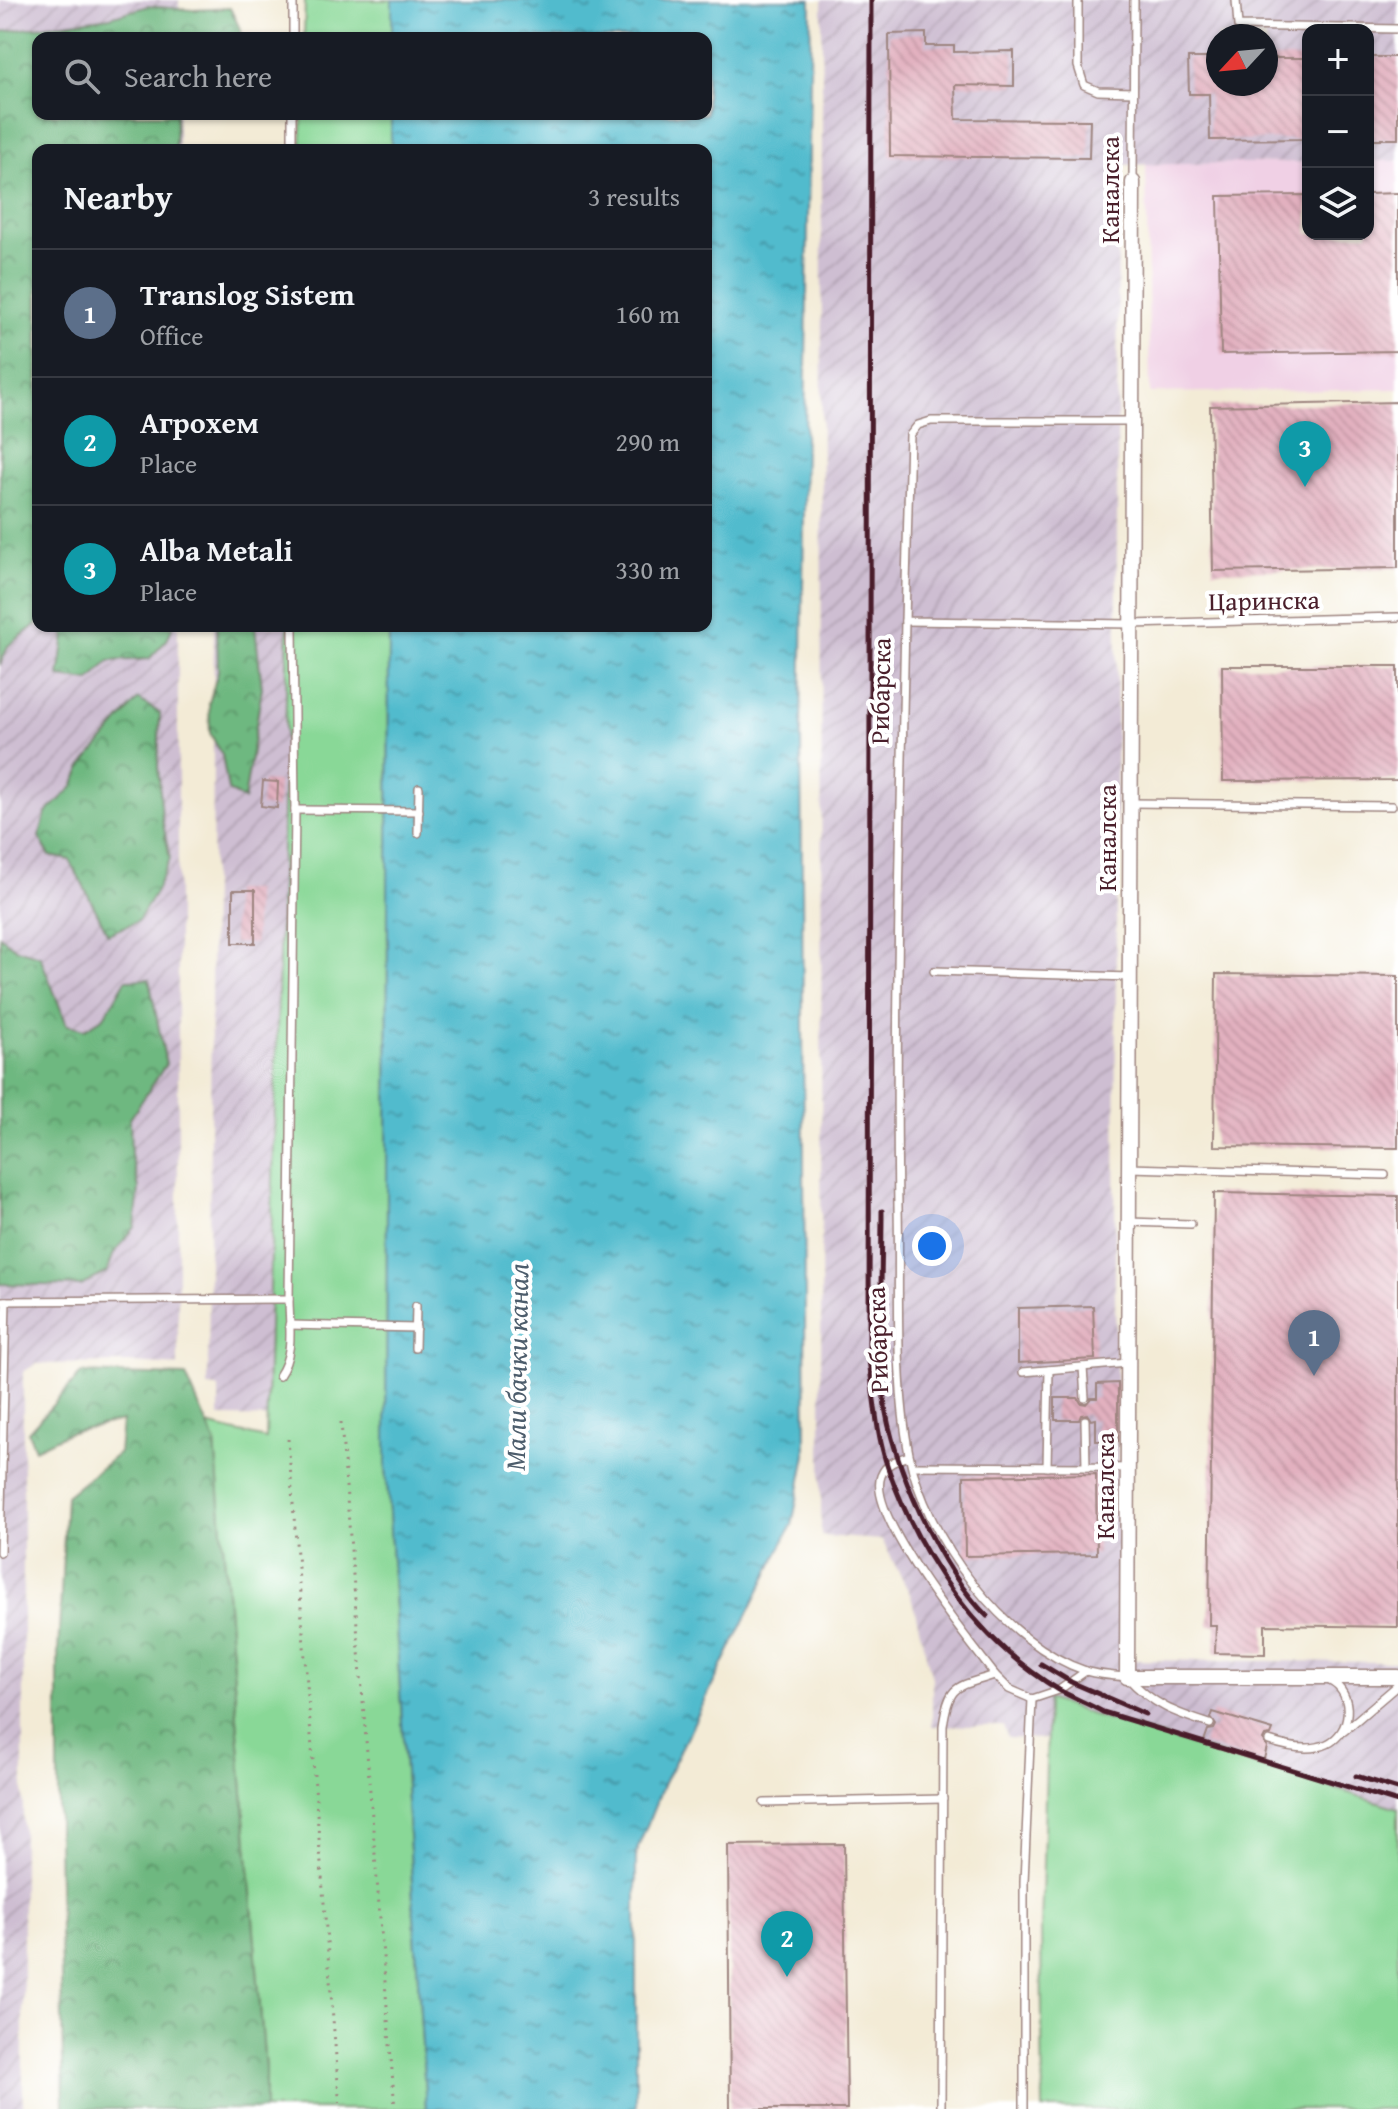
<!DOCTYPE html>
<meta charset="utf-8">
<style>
:root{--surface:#171b24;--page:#242831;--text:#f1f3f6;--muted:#9ea1a6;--line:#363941;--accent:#d690ce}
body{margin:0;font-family:"Gentium Book Plus",serif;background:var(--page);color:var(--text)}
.controls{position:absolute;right:24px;top:24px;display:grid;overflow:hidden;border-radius:16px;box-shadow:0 2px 6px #0004}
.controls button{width:72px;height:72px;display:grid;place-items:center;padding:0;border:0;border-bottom:2px solid var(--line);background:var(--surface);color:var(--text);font:40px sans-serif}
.compass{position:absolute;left:1206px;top:24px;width:72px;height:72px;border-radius:50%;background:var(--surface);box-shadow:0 2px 6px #0004;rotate:244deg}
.you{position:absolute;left:932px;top:1246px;width:28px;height:28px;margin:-20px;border:6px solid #fff;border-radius:50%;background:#1a73e8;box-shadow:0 0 0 12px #1a73e833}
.badge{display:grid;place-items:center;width:52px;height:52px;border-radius:50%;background:var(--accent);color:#fff;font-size:26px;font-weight:700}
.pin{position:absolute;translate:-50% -66px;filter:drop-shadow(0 2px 4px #0008)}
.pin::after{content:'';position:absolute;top:42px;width:28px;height:24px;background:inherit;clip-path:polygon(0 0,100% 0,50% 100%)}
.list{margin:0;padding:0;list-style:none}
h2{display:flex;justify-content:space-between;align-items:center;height:104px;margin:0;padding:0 32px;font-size:34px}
h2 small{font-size:26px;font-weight:400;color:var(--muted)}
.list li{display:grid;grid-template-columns:52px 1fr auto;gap:24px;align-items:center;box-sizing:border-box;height:128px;padding:0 32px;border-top:2px solid var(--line)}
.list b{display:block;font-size:30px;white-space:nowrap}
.list p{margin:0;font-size:26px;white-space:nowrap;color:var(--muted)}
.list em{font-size:26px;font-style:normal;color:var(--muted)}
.icon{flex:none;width:44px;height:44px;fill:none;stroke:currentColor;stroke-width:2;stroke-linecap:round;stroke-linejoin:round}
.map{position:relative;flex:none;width:1398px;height:2109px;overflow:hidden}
.search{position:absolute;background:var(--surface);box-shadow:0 2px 6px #0004;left:32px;top:32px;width:680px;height:88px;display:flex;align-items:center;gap:20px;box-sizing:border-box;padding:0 28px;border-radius:16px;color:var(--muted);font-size:30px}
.panel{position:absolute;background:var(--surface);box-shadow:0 2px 6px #0004;left:32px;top:144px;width:680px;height:488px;border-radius:16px}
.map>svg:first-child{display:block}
</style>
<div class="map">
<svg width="1398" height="2109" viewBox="0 0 1398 2109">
<defs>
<pattern id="industrial-furrows" width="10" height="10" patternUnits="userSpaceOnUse" patternTransform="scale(2)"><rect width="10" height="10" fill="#cebed2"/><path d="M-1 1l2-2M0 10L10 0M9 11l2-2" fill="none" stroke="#b2a3b4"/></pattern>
<pattern id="forest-crowns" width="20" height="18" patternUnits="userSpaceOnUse" patternTransform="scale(2)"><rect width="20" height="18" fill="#6eb880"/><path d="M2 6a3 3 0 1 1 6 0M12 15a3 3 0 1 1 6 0" fill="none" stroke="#5c9569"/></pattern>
<pattern id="water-ripples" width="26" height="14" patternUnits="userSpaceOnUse" patternTransform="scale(2)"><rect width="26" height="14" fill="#51bbcd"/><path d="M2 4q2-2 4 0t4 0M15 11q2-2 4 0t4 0" fill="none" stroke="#4597a7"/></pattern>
<pattern id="building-back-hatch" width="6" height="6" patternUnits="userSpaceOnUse" patternTransform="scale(2)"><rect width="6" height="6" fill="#e2b0bf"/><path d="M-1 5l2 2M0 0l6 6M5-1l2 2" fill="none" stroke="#c397a4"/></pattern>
</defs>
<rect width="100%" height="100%" fill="#fff"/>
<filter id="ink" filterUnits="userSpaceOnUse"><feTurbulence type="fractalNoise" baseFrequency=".0125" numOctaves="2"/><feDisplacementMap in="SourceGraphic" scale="16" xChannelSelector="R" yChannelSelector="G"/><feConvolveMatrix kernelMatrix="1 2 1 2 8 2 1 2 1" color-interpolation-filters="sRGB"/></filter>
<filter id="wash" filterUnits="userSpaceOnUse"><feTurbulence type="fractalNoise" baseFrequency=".006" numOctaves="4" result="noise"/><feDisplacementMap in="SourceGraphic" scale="32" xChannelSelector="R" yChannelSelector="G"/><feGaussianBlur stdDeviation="1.8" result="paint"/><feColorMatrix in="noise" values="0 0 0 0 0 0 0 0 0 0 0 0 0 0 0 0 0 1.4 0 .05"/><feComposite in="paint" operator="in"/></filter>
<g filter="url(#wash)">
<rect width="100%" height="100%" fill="#f3ebd6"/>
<path fill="#f0d0e5" d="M1368,161h30v228l-248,4 -4,-229 162,-2v72h60z"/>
<g fill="url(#industrial-furrows)" fill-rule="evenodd">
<path d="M0,0h179v38h-141v76h140v36h-140v476h140v740l-47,-3 -95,1 -13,8v737h-23z"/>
<path d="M822,0h576v161h-30v-131h-60v132l-190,3 -3,1128 6,367 277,2v146l-300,-91 -49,-18 -2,40 -39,-1 -5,-12h-71v-48l-21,-82 -29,-56 -61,-4zM1218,36h48v48h-48z"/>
<path d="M214,626h82l13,792 -90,-1v-29l-11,-1z"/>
</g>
<g fill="#89d897" stroke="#6a7c61" stroke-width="2">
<path d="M305,0h87v38h-88z"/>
<path d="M302,114h89v36h-90z"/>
<path d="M288,626h101l-3,839 40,644h-161v-41l-50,-626 -8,-17 59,14z"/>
<path d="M1048,1699l50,18 300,91v301h-355l-2,-181z"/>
</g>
<g fill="url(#forest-crowns)" stroke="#5c6c56" stroke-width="2">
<path d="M148,6l45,4 37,-2 11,23 -1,7h-202v76h138l-1,36h-137v473l-30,23 -8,19v-633l110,-15z"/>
<path d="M57,626h116l-6,14 -18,19 -40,2 -19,20 -31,-4 6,-42z"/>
<path d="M217,626h38l7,62 -18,112 -16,-10 -6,-35 -12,-22 -1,-30 9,-32z"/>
<path d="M138,699l22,14 -2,53 4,52 8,41 -14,32 -18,30 -30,13 -38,-74 -20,-4 -11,-19 7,-24 26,-25 11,-23z"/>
<path d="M0,936l17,13 23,7 27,69 18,4 19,-12 22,-37 23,-1 17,85 -36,55 1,36 8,33 -4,39 -21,26 -7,19 -26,14 -81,-2z"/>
<path d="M82,1373l104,3 29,66 50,626v41h-201l-6,-269v-187l8,-157 53,-43 3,-32 -54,12 -33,16 -7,-17z"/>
</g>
<path fill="url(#water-ripples)" stroke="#4e6d7c" stroke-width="2" d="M392,0h419l-10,733 5,722 -14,70 -128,258 -28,70v256h-210l-40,-644 3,-839h317v-476h-315v-36h315v-76h-314z"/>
<g id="blocks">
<g fill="url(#building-back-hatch)">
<path d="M926,33v13h28v6l60,-1v35l-59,-1 1,34 134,1 -1,38 -199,-2 -1,-122z"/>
<rect x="1368" y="57" width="30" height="82"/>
<path d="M1188,58h30v26h48v-26h42v81l-98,1 -1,-46h-20z"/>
<path d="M1398,193v158l-177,3 -3,-158 90,-1v39h60v-40z"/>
<path d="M1398,402v166l-185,3 -3,-165z"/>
<path d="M1222,666h176v114l-175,1z"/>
<path d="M263,781l15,1 -1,26 -16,-2z"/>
<rect x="233" y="890" width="22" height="53"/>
<path d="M1216,974l182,2v172l-184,-2z"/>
<path d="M1214,1193l184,3v431l-133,-2v29l-50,-1 1,-28h-7z"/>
<path d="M1093,1306l2,53 -77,4v-55z"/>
<path d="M1118,1383v58h-22v-22l-5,1 -4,-6 -6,1 -2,5h-24v-22h23l3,5 5,1 5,-6h6v-14z"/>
<path d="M1096,1474l1,80 -132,2 -1,-80z"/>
<path d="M1213,1712l60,18 -2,5 -6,1 -2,4 4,7 -4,16 -60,-19 5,-14 6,-1 2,-4 -5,-7z"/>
<path d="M844,1844l3,265h-117l-2,-264z"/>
</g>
</g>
</g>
<g filter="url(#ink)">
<use href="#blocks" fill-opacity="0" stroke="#9e8580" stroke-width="2"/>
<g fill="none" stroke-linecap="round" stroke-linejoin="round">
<defs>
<g id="lane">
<path d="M1078,0v66l6,19 14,6 35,1"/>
<path d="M1236,0l2,26 160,3"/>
<path d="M293,38v-38"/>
<path d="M292,150v-36"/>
<path d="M1133,182l1,-182"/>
<path d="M1131,421h-200l-13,4 -8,10 -5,186 226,3 267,-7"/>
<path d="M905,621c-4,196 -10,391 -7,586 2,79 -4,170 11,247 16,83 95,190 177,217 13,4 27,5 41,6 26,28 48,36 83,47"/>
<path d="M1131,803l261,3"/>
<path d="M295,810l124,1"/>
<path d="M418,833l1,-45"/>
<path d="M934,971l196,6"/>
<path d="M1129,1168l256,7"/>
<path d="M1129,1222l62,2"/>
<path d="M0,1301l289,-2"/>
<path d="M289,1325l127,3"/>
<path d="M415,1348l1,-42"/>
<path d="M1083,1367l2,31"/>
<path d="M1023,1372l105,-9"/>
<path d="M279,1376c16,-23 10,-50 10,-77l6,-489 -2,-184"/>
<path d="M1085,1420l1,47 42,1"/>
<path d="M909,1456c-12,4 -23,7 -28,20 -15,39 89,166 114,199l14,14 23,10 27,-9 27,-19"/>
<path d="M913,1466l173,1"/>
<path d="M1047,1467l2,-97"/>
<path d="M0,1552l6,-251"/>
<path d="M1344,1731l54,-46"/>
<path d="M1269,1741c18,6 40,11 58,3 25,-11 28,-51 3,-63"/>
<path d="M764,1803l179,-4"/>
<path d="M941,2109l2,-383c6,-43 14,-39 52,-51"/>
<path d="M1024,2109v-227l8,-183"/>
</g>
<path id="street" d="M1133,182l-6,1495h271"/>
</defs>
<use href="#lane" stroke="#9e8580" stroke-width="10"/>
<use href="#street" stroke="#9e8580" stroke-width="17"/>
<g stroke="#9e8580" stroke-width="3" stroke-dasharray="2 6" stroke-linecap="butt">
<path d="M341,1422l54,687"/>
<path d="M288,1439l52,670"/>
</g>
<use href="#lane" stroke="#fff" stroke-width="7"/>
<use href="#street" stroke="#fff" stroke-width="14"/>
<g stroke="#4a1f2b" stroke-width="5">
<path d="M871,0l-2,1360c5,35 7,74 19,108 32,90 88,172 171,222 14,8 30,14 44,22l295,90"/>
<path d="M882,1211c0,62 -4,126 2,188 7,64 57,172 103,217"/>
<path d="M1041,1664l30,18 74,32"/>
<path d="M1356,1776l42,13"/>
</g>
</g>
</g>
<g text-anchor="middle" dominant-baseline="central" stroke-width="8" stroke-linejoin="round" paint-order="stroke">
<g font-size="26" fill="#4a1f2b" stroke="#fff">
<text transform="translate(1109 190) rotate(-90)">Каналска</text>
<text transform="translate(1264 600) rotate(-1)">Царинска</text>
<text transform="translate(880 691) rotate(-89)">Рибарска</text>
<text transform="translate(1106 838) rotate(-90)">Каналска</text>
<text transform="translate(877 1340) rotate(-92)">Рибарска</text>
<text transform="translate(1104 1486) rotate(-90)">Каналска</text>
</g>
<g font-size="28" font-style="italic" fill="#4d5d6c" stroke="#fff">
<text transform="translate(516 1367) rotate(-89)">Мали бачки канал</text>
</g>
</g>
</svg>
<div class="controls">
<button>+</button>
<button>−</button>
<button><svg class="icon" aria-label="layers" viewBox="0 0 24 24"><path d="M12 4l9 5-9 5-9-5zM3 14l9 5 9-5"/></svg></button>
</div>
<svg class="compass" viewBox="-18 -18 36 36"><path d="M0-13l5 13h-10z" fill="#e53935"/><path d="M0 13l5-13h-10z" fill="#9ea1a6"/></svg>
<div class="you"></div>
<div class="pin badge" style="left:1314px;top:1376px;background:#5c6f8a">1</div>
<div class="pin badge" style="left:787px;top:1977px;background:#0f9aa8">2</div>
<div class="pin badge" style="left:1305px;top:487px;background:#0f9aa8">3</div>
<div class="search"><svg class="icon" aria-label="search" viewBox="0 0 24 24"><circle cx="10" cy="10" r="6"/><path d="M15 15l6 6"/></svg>Search here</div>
<section class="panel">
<h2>Nearby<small>3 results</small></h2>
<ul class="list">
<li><span class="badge" style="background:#5c6f8a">1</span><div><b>Translog Sistem</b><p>Office</p></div><em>160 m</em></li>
<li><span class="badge" style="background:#0f9aa8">2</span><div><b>Агрохем</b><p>Place</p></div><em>290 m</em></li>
<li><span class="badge" style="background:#0f9aa8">3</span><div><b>Alba Metali</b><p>Place</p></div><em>330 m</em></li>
</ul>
</section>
</div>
